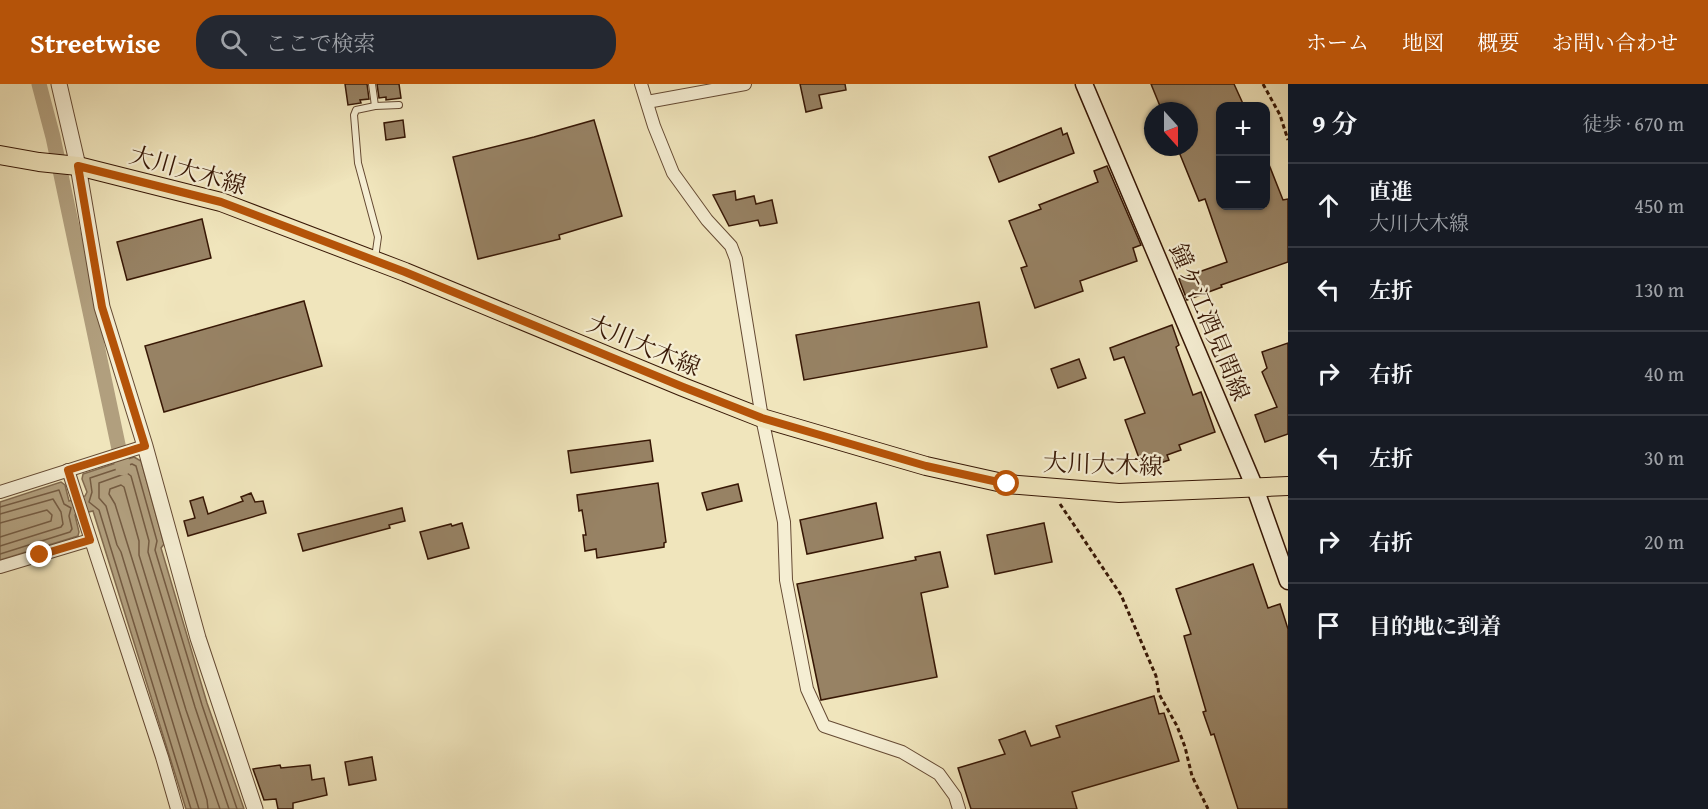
<!DOCTYPE html>
<html lang="ja">
<meta charset="utf-8">
<style>
:root{--surface:#171b24;--page:#242831;--text:#f1f3f6;--muted:#9ea1a6;--line:#363941;--accent:#b45309}
body{margin:0;font-family:"Gentium Book Plus","Noto Serif JP",serif;background:var(--page);color:var(--text)}
.controls{position:absolute;right:18px;top:18px;display:grid;overflow:hidden;border-radius:12px;box-shadow:0 2px 4px #0004}
.controls button{width:54px;height:54px;display:grid;place-items:center;padding:0;border:0;border-bottom:2px solid var(--line);background:var(--surface);color:var(--text);font:30px sans-serif}
.compass{position:absolute;left:1144px;top:18px;width:54px;height:54px;border-radius:50%;background:var(--surface);box-shadow:0 2px 4px #0004;rotate:159deg}
.stop{position:absolute;width:18px;height:18px;margin:-14px;border:4px solid #b45309;border-radius:50%;background:#fff}
.stop.end{background:#b45309;border-color:#fff;box-shadow:0 2px 6px #0008}
.list{margin:0;padding:0;list-style:none}
h2{display:flex;justify-content:space-between;align-items:center;height:78px;margin:0;padding:0 24px;font-size:26px}
h2 small{font-size:20px;font-weight:400;color:var(--muted)}
.list li{display:grid;grid-template-columns:39px 1fr auto;gap:18px;align-items:center;box-sizing:border-box;height:84px;padding:0 24px;border-top:2px solid var(--line)}
.list b{display:block;font-size:22px;white-space:nowrap}
.list p{margin:0;font-size:20px;white-space:nowrap;color:var(--muted)}
.list em{font-size:20px;font-style:normal;color:var(--muted)}
.icon{flex:none;width:33px;height:33px;fill:none;stroke:currentColor;stroke-width:2;stroke-linecap:round;stroke-linejoin:round}
.map{position:relative;flex:none;width:1288px;height:725px;overflow:hidden}
header{display:flex;align-items:center;gap:36px;box-sizing:border-box;height:84px;padding:0 30px;background:var(--accent);color:#fff}
header strong{font-size:28px}
nav{display:flex;gap:33px;margin-inline-start:auto;font-size:21px}
.search{width:420px;height:54px;background:var(--page);display:flex;align-items:center;gap:15px;box-sizing:border-box;padding:0 21px;border-radius:24px;color:var(--muted);font-size:22px}
main{display:flex}
aside{flex:1;background:var(--surface)}
.map>svg:first-child{display:block}
</style>
<header>
<strong>Streetwise</strong>
<div class="search"><svg class="icon" aria-label="search" viewBox="0 0 24 24"><circle cx="10" cy="10" r="6"/><path d="M15 15l6 6"/></svg>ここで検索</div>
<nav><a>ホーム</a><a>地図</a><a>概要</a><a>お問い合わせ</a></nav>
</header>
<main>
<div class="map">
<svg width="1288" height="725" viewBox="0 0 1288 725">
<rect width="100%" height="100%" fill="#f0e5bc"/>
<filter id="stains"><feTurbulence type="fractalNoise" baseFrequency=".00333" numOctaves="4"/><feColorMatrix values="0 0 0 0 .2 0 0 0 0 .09 0 0 0 0 .02 0 0 0 .5 -.17"/></filter>
<radialGradient id="worn" r=".72"><stop offset=".6" stop-color="#630" stop-opacity="0"/><stop offset="1" stop-color="#630" stop-opacity=".3"/></radialGradient>
<path fill="#b19f7e" stroke="#80694e" stroke-width="1.5" d="M134,373l7,4 23,83 -3,4 46,155 37,106h-58l-93,-298 -18,4 4,17 -1,4 -78,24v-58l61,-20 4,3 4,16 16,-5 2,-4 -5,-13 1,-5z"/>
<g fill="none" stroke-linecap="round" stroke-linejoin="round">
<g stroke="#745b42" stroke-width="1.5">
<path d="M0,423l59,-17 5,14 7,4 -2,8 3,13 -2,3 -70,22"/>
<path d="M0,430l53,-15 8,13 2,12 -2,3 -61,19"/>
<path d="M0,439l47,-13 5,5 -1,6 -51,16"/>
<path d="M191,725l-92,-299 -10,-8 3,-10 -2,-14 42,-14 4,2 21,75 -2,9 47,155 35,104"/>
<path d="M199,725l-78,-257 -4,-7 -11,-39 -7,-8v-15l28,-10 4,3 18,65 -1,11 47,155 34,102"/>
<path d="M208,725l-1,-9 -78,-251 -14,-45 -6,-10 1,-5 11,-4 3,2 15,54v14l47,155 34,99"/>
</g>
<path stroke="#b19f7e" stroke-width="15" d="M39,0l14,53 70,331"/>
</g>
<g fill="#978264" stroke="#371705" stroke-width="1.5">
<path d="M345,0h22l2,15 -9,1 1,3 -13,2z"/>
<path d="M377,0h22l2,14 -15,2v-3l-7,1z"/>
<path d="M800,0h45l1,6 -27,5 3,13 -16,4z"/>
<path d="M1151,0h83l10,22h-23v100h45v-49l17,43 5,-1v63l-67,23 1,2 -35,13 -8,-21 48,-17 -22,-63 -6,2 -22,-54h12v-36h-27z"/>
<path d="M403,36l2,17 -19,3 -2,-17z"/>
<path d="M594,36l28,96 -63,19 1,4 -82,20 -25,-102 81,-20z"/>
<path d="M1061,44l2,7 4,-2 7,20 -75,29 -10,-25z"/>
<path d="M1107,82l34,79 -8,3 4,13 -57,20 3,10 -48,17 -14,-40 6,-2 -18,-45 32,-12 -2,-4 59,-23 -4,-11z"/>
<path d="M735,107l1,9 18,-4 2,8 16,-4 5,23 -17,3 -2,-6 -29,6 -16,-31z"/>
<path d="M202,135l9,39 -84,22 -10,-38z"/>
<path d="M304,217l18,65 -158,46 -19,-66z"/>
<path d="M979,218l8,45 -183,33 -8,-45z"/>
<path d="M1172,241l7,20 -3,2 17,48 8,-3 14,40 -36,13 2,5 -14,5 2,5 -26,9 -18,-49 20,-7 -21,-56 -10,3 -4,-12z"/>
<path d="M1288,259v91l-23,8 -10,-27 22,-8 -15,-35 5,-4 -5,-16z"/>
<path d="M1079,275l7,19 -28,10 -7,-19z"/>
<path d="M650,356l3,21 -82,12 -3,-22z"/>
<path d="M658,399l8,59 -2,1v4l-67,11 -1,-9 -11,2 -2,-16h3l-4,-25 -3,1 -2,-16z"/>
<path d="M738,400l4,17 -35,9 -5,-17z"/>
<path d="M251,409l4,9 8,-1 3,12 -78,23 -4,-15 11,-3 -5,-17 13,-4 5,17 35,-13 -2,-4z"/>
<path d="M876,419l7,35 -76,16 -7,-34z"/>
<path d="M402,424l3,13 -16,4 1,3 -87,23 -5,-17z"/>
<path d="M462,439l7,25 -41,11 -8,-27 31,-8 1,2z"/>
<path d="M1044,439l8,39 -57,12 -8,-39z"/>
<path d="M940,468l8,35 -27,6 16,84 -116,23 -24,-116 119,-24 -1,-3z"/>
<path d="M1253,480l15,44 12,-4 8,25v180h-50l-24,-75 -3,1 -8,-23 3,-1 -22,-75 7,-2 -15,-45z"/>
<path d="M1154,612l5,18 5,-1 15,48 -107,31 5,17h-106l-13,-41 47,-14 -6,-14 26,-9 6,15 29,-9 -4,-11z"/>
<path d="M372,673l4,23 -27,5 -4,-23z"/>
<path d="M280,681l1,3 29,-3 2,15 12,-2 3,17 -34,8v6h-15l-2,-10 -12,1 -11,-31z"/>
</g>
<g fill="none" stroke-linecap="round" stroke-linejoin="round">
<defs>
<g id="service">
<path d="M372,0l3,22"/>
<path d="M375,174l3,-21 -20,-74 -4,-48 2,-5 19,-4 24,-1"/>
</g>
<g id="minor">
<path d="M641,0l13,42 19,47 34,47 24,26 5,13 26,159 22,104 2,58 21,109 17,37 78,26 37,22 16,22 4,13"/>
<path d="M647,18l98,-18"/>
<path d="M68,386l94,287 15,52"/>
<path d="M0,408l145,-46"/>
<path d="M0,483l90,-27"/>
</g>
<path id="tertiary" d="M59,0l19,82 24,141 43,139 53,192 57,171"/>
<path id="secondary" d="M1084,0l171,404 33,93"/>
<path id="primary" d="M0,71l39,7 39,4 143,36 184,70 278,115 79,31 164,48 81,18 112,9 169,-7"/>
</defs>
<use href="#service" stroke="#654a33" stroke-width="8"/>
<use href="#minor" stroke="#654a33" stroke-width="14"/>
<use href="#tertiary" stroke="#654a33" stroke-width="17"/>
<use href="#secondary" stroke="#371705" stroke-width="19"/>
<use href="#primary" stroke="#371705" stroke-width="20"/>
<g stroke="#371705" stroke-width="3" stroke-dasharray="4.5 3" stroke-linecap="butt">
<path d="M1263,0l17,31 8,25"/>
<path d="M1060,420l61,91 35,81 3,18 18,32 8,21 7,29 16,33"/>
</g>
<use href="#service" stroke="#f5eed3" stroke-width="6"/>
<use href="#minor" stroke="#f5eed3" stroke-width="12"/>
<use href="#tertiary" stroke="#f5eed3" stroke-width="15"/>
<use href="#secondary" stroke="#f5eed3" stroke-width="16"/>
<use href="#primary" stroke="#f0e5bc" stroke-width="18"/>
</g>
<g fill="none" stroke-linecap="round" stroke-linejoin="round">
<path stroke="#b45309" stroke-width="8" d="M40,471l50,-15 -22,-70 77,-24 -43,-139 -24,-141 143,36 184,70 278,115 79,31 164,48 81,18"/>
</g>
<g text-anchor="middle" dominant-baseline="central" stroke-width="4.5" stroke-linejoin="round" paint-order="stroke">
<g font-size="24" fill="#371705" stroke="#f5eed3">
<text transform="translate(188 86) rotate(16)">大川大木線</text>
<text transform="translate(1210 238) rotate(67)">鐘ケ江酒見間線</text>
<text transform="translate(644 261) rotate(23)">大川大木線</text>
<text transform="translate(1103 380) rotate(2)">大川大木線</text>
</g>
</g>
<rect width="100%" height="100%" filter="url(#stains)"/>
<rect width="100%" height="100%" fill="url(#worn)"/>
</svg>
<div class="controls">
<button>+</button>
<button>−</button>
</div>
<svg class="compass" viewBox="-18 -18 36 36"><path d="M0-13l5 13h-10z" fill="#e53935"/><path d="M0 13l5-13h-10z" fill="#9ea1a6"/></svg>
<div class="stop" style="left:1007px;top:400px"></div>
<div class="stop end" style="left:40px;top:471px"></div>
</div>
<aside>
<h2>9 分<small>徒歩 · 670 m</small></h2>
<ul class="list">
<li><svg class="icon" aria-label="ahead" viewBox="0 0 24 24"><path d="M12 20V5M6 11l6-6 6 6"/></svg><div><b>直進</b><p>大川大木線</p></div><em>450 m</em></li>
<li><svg class="icon" aria-label="left" viewBox="0 0 24 24"><path d="M17 20v-9H6M10 6l-5 5 5 5"/></svg><div><b>左折</b></div><em>130 m</em></li>
<li><svg class="icon" aria-label="right" viewBox="0 0 24 24"><path d="M7 20v-9h11M14 6l5 5-5 5"/></svg><div><b>右折</b></div><em>40 m</em></li>
<li><svg class="icon" aria-label="left" viewBox="0 0 24 24"><path d="M17 20v-9H6M10 6l-5 5 5 5"/></svg><div><b>左折</b></div><em>30 m</em></li>
<li><svg class="icon" aria-label="right" viewBox="0 0 24 24"><path d="M7 20v-9h11M14 6l5 5-5 5"/></svg><div><b>右折</b></div><em>20 m</em></li>
<li><svg class="icon" aria-label="arrive" viewBox="0 0 24 24"><path d="M6 21V4h12l-3 4 3 4H6"/></svg><div><b>目的地に到着</b></div></li>
</ul>
</aside>
</main>
